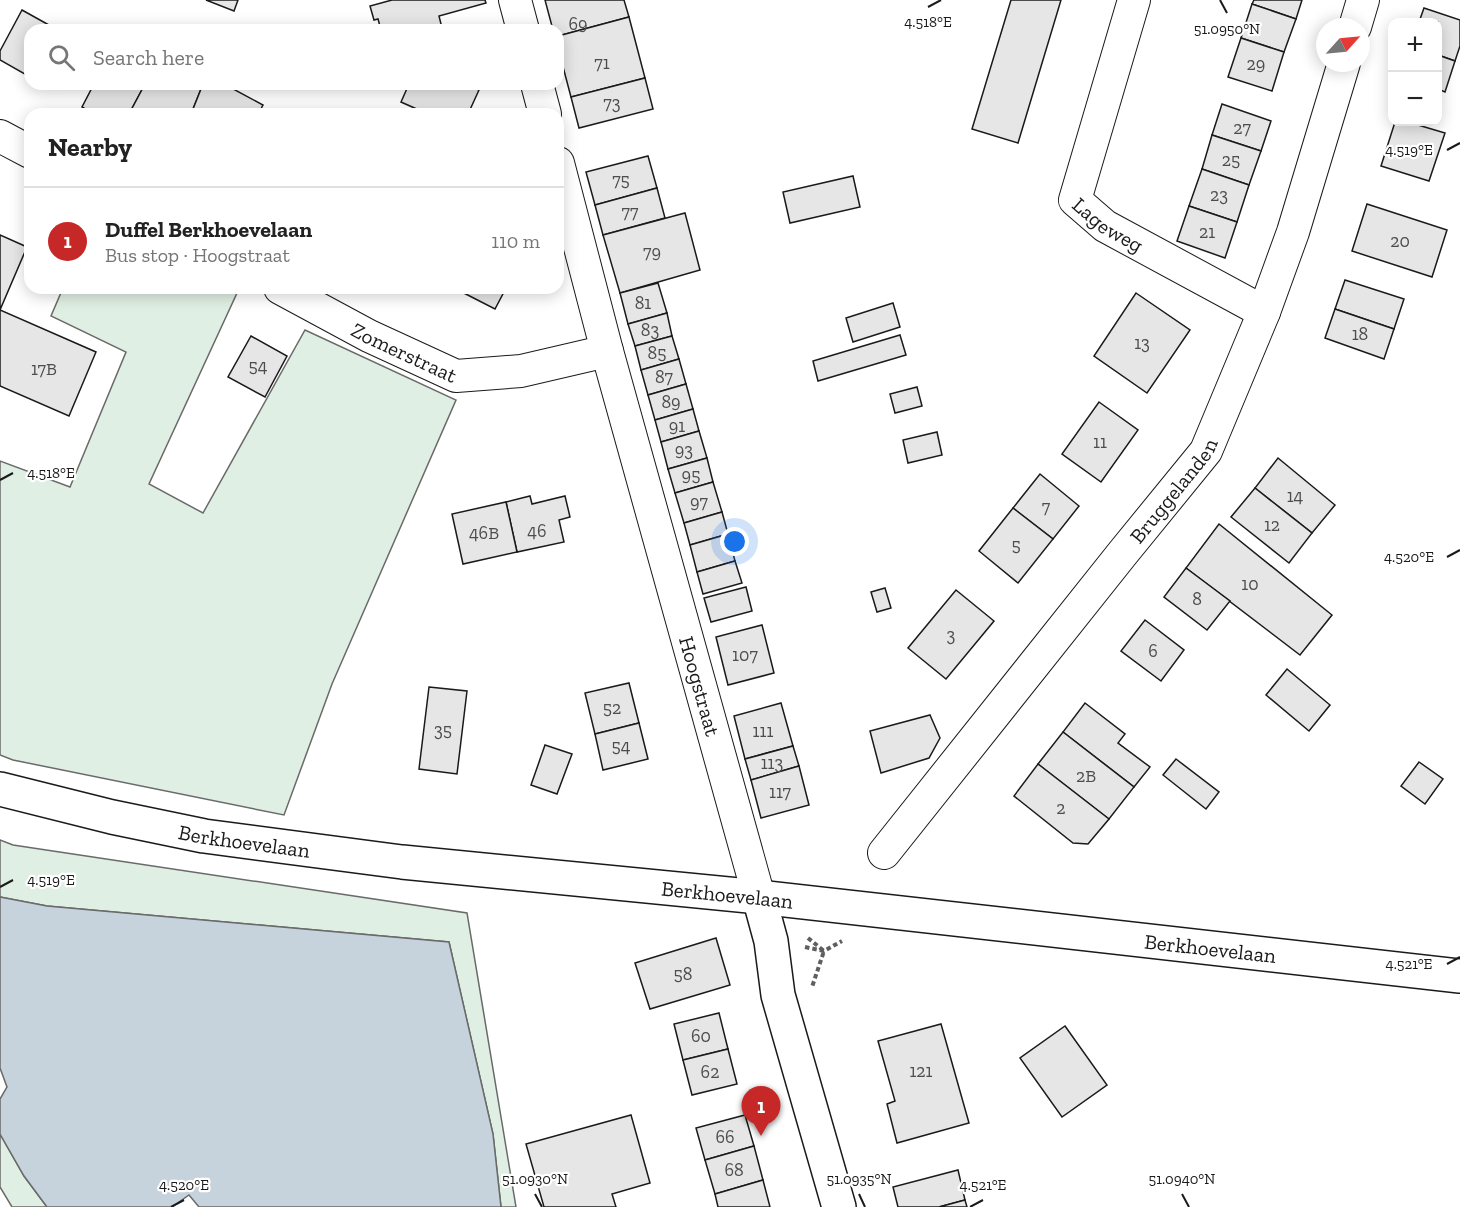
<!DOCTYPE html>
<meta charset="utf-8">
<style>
:root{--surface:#fff;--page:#f6f6f6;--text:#222;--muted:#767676;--line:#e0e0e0;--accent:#c62828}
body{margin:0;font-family:"Zilla Slab",serif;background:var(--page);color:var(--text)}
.controls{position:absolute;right:18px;top:18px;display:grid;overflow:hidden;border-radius:12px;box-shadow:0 3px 15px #0003}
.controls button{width:54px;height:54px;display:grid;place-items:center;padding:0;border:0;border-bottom:2px solid var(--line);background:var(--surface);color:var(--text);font:30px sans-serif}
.compass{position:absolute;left:1316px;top:18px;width:54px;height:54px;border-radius:50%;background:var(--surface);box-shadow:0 3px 15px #0003;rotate:63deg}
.you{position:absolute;left:735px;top:542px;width:21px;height:21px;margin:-15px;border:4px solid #fff;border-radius:50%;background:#1a73e8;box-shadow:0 0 0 9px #1a73e833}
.badge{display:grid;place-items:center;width:39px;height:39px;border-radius:50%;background:var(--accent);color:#fff;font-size:20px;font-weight:700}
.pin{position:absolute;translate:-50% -50px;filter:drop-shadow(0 2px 3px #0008)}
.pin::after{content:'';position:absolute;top:32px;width:21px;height:18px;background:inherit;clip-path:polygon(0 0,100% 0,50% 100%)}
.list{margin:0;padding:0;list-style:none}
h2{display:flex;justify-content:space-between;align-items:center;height:78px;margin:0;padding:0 24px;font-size:26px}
h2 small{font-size:20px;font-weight:400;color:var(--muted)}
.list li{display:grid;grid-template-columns:39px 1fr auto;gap:18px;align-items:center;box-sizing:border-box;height:108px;padding:0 24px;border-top:2px solid var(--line)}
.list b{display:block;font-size:22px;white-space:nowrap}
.list p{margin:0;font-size:20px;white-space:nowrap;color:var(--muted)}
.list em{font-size:20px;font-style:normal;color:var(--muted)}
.icon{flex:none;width:33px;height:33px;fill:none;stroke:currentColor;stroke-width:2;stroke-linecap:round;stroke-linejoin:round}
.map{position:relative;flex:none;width:1460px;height:1207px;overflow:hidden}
.search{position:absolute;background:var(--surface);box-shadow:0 3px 15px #0003;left:24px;top:24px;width:540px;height:66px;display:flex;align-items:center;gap:15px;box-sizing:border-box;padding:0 21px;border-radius:18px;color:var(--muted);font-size:22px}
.panel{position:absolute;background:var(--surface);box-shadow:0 3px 15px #0003;left:24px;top:108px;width:540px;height:186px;border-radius:18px}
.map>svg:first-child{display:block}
</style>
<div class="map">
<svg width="1460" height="1207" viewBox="0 0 1460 1207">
<rect width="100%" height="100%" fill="#fff"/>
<g fill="#e0efe3" stroke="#6a6a6a" stroke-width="1.5">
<path d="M63,288h165l9,5 -88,191 54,29 102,-183 151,70 -124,284 -48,131 -271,-55 -13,-5v-294l70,26 56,-135 -75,-36z"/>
<path d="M0,840l13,5 454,68 49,294h-15l-8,-73 -44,-192 -402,-36 -47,-9z"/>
<path d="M0,1134l24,42 23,31h-35l-12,-20z"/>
</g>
<path fill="#c6d2dc" stroke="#6a6a6a" stroke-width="1.5" d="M0,897l47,9 402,36 44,192 8,73h-302l-10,-12 -17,12h-125l-23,-31 -24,-42v-35l7,-12 -7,-19z"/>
<g fill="#e6e6e6" stroke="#1a1a1a" stroke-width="1.5">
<path d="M206,0h32l-4,11z"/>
<path d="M392,0h93l1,3 -47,13 3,12 -6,2h-55l-3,-11 -4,1 -4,-14z"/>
<path d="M545,0h79l5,17 -71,19v-6h-5z"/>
<path d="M1011,0h50l-43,143 -46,-14z"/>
<path d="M1254,0h48l-6,19 -44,-15z"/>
<path d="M1252,4l44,15 -12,33 -43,-14z"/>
<path d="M1424,8l36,12v26l-5,15 -17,-6v-33h-19z"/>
<path d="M22,10l36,20h-28v47l-30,-17v-9z"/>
<path d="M629,17l16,61 -74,19 -13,-49v-12z"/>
<path d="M1241,38l43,14 -12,39 -44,-14z"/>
<path d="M1438,55l17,6 -10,31 -7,-3z"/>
<path d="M645,78l8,31 -74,19 -8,-31z"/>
<path d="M94,84h51l-16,30h-35l-12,-7z"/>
<path d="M145,84h58l-12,30h-62z"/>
<path d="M203,84h21l39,21 -5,9h-67z"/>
<path d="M409,84h56l14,6 -11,24h-40l-27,-12z"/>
<path d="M1222,104l49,17 -10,30 -49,-16z"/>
<path d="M1395,122h13l37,11 -16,48 -48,-15z"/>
<path d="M1212,135l49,16 -12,34 -47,-16z"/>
<path d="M648,156l9,32 -62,17 -9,-33z"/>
<path d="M1202,169l47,16 -12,37 -48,-16z"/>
<path d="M853,176l7,31 -70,16 -7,-31z"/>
<path d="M657,188l8,30 -62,17 -8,-30z"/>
<path d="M1367,204l80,26 -15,47 -80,-26z"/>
<path d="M1189,206l48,16 -12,36 -48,-17z"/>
<path d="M685,213l15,57 -80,23 -17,-58z"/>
<path d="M0,235l27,12 -27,63z"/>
<path d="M1345,280l59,19 -10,30 -59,-20z"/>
<path d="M658,283l9,30 -39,11 -8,-31z"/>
<path d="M454,288h52l-11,21z"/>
<path d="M1136,293l54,37 -43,63 -53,-37z"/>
<path d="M893,303l7,24 -47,15 -7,-24z"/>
<path d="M1335,309l59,20 -10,30 -59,-21z"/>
<path d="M0,310l96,42 -27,64 -69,-30z"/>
<path d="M667,313l5,23 -37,10 -7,-22z"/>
<path d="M900,335l6,20 -88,26 -5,-20z"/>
<path d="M251,336l36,20 -22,41 -37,-20z"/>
<path d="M672,336l7,23 -38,11 -6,-24z"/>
<path d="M679,359l7,25 -38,11 -7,-25z"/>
<path d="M686,384l7,25 -38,11 -7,-25z"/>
<path d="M917,387l5,19 -27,7 -5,-19z"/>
<path d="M1099,402l39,28 -37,52 -39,-28z"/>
<path d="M693,409l6,22 -38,11 -6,-22z"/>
<path d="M699,431l8,27 -39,11 -7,-27z"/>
<path d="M937,432l5,23 -34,8 -5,-23z"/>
<path d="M707,458l6,24 -38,11 -7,-24z"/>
<path d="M1278,458l57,47 -23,28 -57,-45z"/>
<path d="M1040,474l39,32 -26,33 -40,-31z"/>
<path d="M713,482l9,30 -38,11 -9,-30z"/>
<path d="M1255,488l57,45 -23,30 -58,-46z"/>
<path d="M530,496l2,8 33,-8 5,21 -11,3 5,22 -47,10 -11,-50z"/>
<path d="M506,502l11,50 -54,12 -11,-50z"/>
<path d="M1013,508l40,31 -35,44 -39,-32z"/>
<path d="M722,512l6,22 -38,11 -6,-22z"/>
<path d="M1219,524l113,91 -32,40 -114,-87z"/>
<path d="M728,534l7,27 -38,11 -7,-27z"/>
<path d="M735,561l7,22 -39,11 -6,-22z"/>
<path d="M1186,568l44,33 -23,29 -43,-33z"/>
<path d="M746,587l6,24 -41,11 -7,-24z"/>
<path d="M885,588l6,20 -14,4 -6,-20z"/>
<path d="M956,590l38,31 -48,58 -38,-31z"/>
<path d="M1145,620l39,30 -23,31 -40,-30z"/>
<path d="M762,625l12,48 -46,12 -12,-48z"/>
<path d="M1287,669l43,36 -21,26 -43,-36z"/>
<path d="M629,683l10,40 -44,11 -10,-41z"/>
<path d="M429,687l38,4 -10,83 -38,-5z"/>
<path d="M781,703l12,43 -48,13 -11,-43z"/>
<path d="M1085,703l40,31 -7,9 32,24 -16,20 -71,-55z"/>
<path d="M930,715l10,23 -11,20 -48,15 -11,-42z"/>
<path d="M639,723l9,36 -45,11 -8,-36z"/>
<path d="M1063,732l71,55 -25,32 -71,-55z"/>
<path d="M545,745l27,9 -15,40 -26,-9z"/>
<path d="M793,746l6,20 -48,14 -6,-21z"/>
<path d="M1176,759l43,33 -13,17 -43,-34z"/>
<path d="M1419,762l24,17 -18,25 -24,-18z"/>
<path d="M1038,764l71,55 -21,25 -15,-1 -59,-47z"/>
<path d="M799,766l10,39 -48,13 -10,-38z"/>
<path d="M716,938l14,47 -80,24 -15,-46z"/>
<path d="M719,1013l9,36 -45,11 -9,-36z"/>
<path d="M941,1024l28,99 -72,20 -10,-39 8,-3 -17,-60z"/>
<path d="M1065,1026l42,59 -45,32 -42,-59z"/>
<path d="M728,1049l9,35 -45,11 -9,-35z"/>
<path d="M631,1115l19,68 -38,11 4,13h-72l-18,-63z"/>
<path d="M745,1115l9,31 -49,14 -9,-32z"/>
<path d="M754,1146l9,34 -48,14 -10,-34z"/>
<path d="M958,1170l7,30 -26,7h-41l-5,-20z"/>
<path d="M763,1180l7,27h-52l-3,-13z"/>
<path d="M965,1200l2,7h-28z"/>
</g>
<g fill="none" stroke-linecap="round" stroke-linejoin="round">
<defs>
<g id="street">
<path d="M515,0l8,30"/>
<path id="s1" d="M1134,0l-59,200 30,26 159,86"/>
<path d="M1355,27l8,-27"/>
<path d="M537,84l8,30"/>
<path d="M0,136l30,16"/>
<path id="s2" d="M558,163l49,188 152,546"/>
<path id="s3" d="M280,288l89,48 87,40 65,-5 86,-20"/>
<path id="s4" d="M884,853l238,-299 84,-103 58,-139 29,-80 51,-169"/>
</g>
<g id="secondary">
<path id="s5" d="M0,789l112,28 92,19 198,26 357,35 701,79"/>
<path d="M759,897l12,44 7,54 61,212"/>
</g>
</defs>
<use href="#street" stroke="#1a1a1a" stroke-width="34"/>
<use href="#secondary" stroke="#1a1a1a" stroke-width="36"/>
<g stroke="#5f5f5f" stroke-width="4" stroke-dasharray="4.5 3" stroke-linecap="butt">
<path d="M808,938l16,13 -12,36"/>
<path d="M805,947l19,4 18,-10"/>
</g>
<use href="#street" stroke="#fff" stroke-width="32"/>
<use href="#secondary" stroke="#fff" stroke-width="33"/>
</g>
<path fill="none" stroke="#1a1a1a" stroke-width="2" d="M1220,0l7,13M928,7l13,-7M1447,150l13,-7M0,480l13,-7M1447,557l13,-7M0,887l13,-7M1447,964l13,-7M535,1194l7,13M859,1194l6,13M1182,1194l7,13M171,1207l13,-7M970,1207l13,-7"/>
<g text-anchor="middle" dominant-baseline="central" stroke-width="4.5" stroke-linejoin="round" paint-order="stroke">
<g font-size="18" fill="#4d4d4d">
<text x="578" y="24">69</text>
<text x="602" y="63">71</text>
<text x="1256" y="64">29</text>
<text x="612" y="103">73</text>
<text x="1242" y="128">27</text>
<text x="1231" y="160">25</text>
<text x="621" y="180">75</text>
<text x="1219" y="195">23</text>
<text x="630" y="212">77</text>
<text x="1207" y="232">21</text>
<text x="1400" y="241">20</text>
<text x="652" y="252">79</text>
<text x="643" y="303">81</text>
<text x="650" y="330">83</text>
<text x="1360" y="334">18</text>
<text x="1142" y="343">13</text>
<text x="657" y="353">85</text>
<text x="258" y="366">54</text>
<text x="44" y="369">17B</text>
<text x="664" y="377">87</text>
<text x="671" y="402">89</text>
<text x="677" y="426">91</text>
<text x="1100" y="442">11</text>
<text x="684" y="450">93</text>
<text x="691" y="475">95</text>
<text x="1295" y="496">14</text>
<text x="699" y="502">97</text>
<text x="1046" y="507">7</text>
<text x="1272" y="525">12</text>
<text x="537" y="531">46</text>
<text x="484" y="533">46B</text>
<text x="1016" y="545">5</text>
<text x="1250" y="584">10</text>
<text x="1197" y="599">8</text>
<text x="951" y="635">3</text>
<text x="1153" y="651">6</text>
<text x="745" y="655">107</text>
<text x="612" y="708">52</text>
<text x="443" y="730">35</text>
<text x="763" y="731">111</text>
<text x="621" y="746">54</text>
<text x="772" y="763">113</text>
<text x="1086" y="776">2B</text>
<text x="780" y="792">117</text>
<text x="1061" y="808">2</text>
<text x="683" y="974">58</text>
<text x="701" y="1036">60</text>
<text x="921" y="1071">121</text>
<text x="710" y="1072">62</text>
<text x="725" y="1137">66</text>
<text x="734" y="1170">68</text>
</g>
<g font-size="21" fill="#1a1a1a" stroke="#fff">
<text stroke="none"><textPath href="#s1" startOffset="250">Lageweg</textPath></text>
<text stroke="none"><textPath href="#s3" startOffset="140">Zomerstraat</textPath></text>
<text stroke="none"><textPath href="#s4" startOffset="464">Bruggelanden</textPath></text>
<text stroke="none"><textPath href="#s2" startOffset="542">Hoogstraat</textPath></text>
<text stroke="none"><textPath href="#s5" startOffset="250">Berkhoevelaan</textPath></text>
<text stroke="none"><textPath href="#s5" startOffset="736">Berkhoevelaan</textPath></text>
<text stroke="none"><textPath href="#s5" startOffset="1222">Berkhoevelaan</textPath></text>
</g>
</g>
<g font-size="15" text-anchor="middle" fill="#1a1a1a" stroke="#fff" stroke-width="4.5" stroke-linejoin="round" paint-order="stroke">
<text x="928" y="27">4.518°E</text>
<text x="1227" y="34">51.0950°N</text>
<text x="1409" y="155">4.519°E</text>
<text x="51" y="478">4.518°E</text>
<text x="1409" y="562">4.520°E</text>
<text x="51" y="885">4.519°E</text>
<text x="1409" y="969">4.521°E</text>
<text x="535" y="1184">51.0930°N</text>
<text x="859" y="1184">51.0935°N</text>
<text x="1182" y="1184">51.0940°N</text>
<text x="184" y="1190">4.520°E</text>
<text x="983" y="1190">4.521°E</text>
</g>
</svg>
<div class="controls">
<button>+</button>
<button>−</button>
</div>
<svg class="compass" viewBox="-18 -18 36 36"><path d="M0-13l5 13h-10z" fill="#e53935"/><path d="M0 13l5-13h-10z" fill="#767676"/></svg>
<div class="you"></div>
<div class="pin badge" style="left:761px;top:1136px">1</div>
<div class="search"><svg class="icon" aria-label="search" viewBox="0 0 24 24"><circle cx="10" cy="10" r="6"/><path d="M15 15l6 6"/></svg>Search here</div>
<section class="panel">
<h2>Nearby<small></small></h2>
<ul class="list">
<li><span class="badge">1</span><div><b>Duffel Berkhoevelaan</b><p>Bus stop · Hoogstraat</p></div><em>110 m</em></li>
</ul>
</section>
</div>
